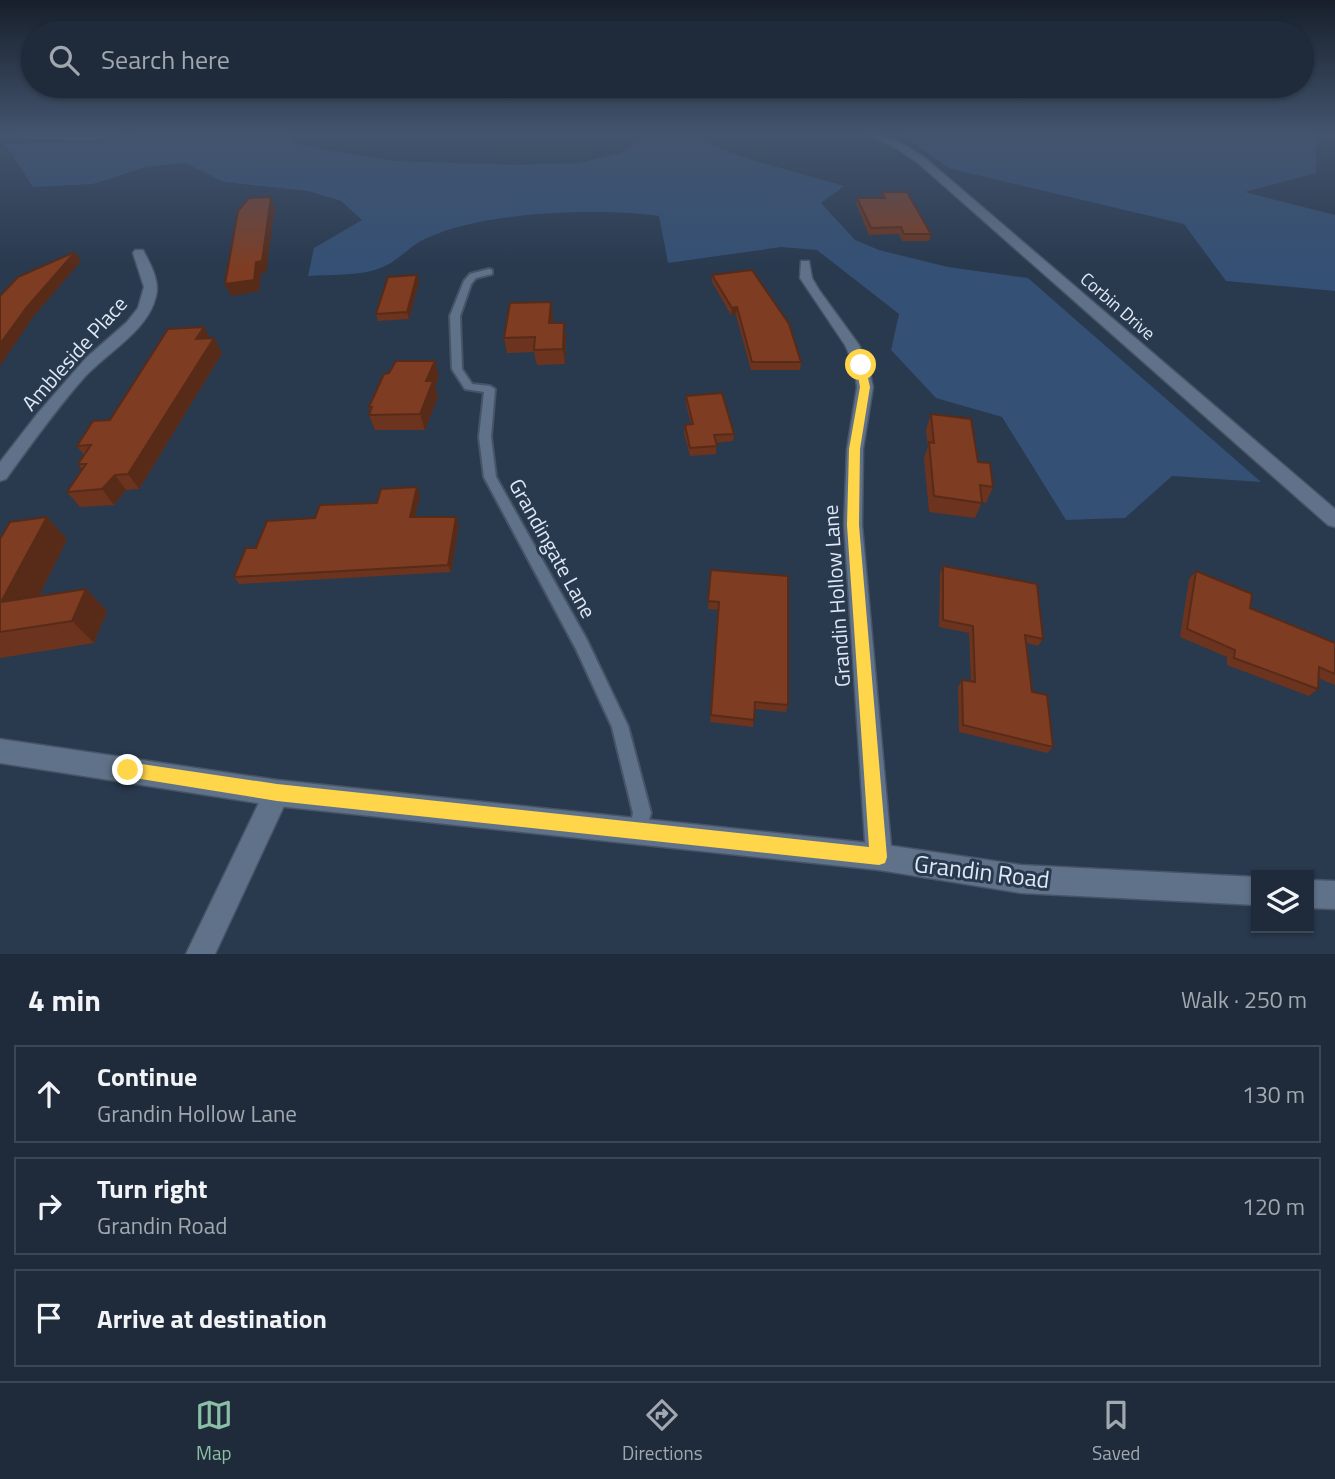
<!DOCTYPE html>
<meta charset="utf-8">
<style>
:root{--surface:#1f2b3a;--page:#2c3745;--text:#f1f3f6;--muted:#a1a7af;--line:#3c4754;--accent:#8abfa5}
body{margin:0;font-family:"Titillium Web",sans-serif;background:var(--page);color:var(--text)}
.controls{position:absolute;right:21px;bottom:21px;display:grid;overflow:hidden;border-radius:0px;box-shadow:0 2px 5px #0004}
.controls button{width:63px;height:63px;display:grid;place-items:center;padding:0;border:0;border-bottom:2px solid var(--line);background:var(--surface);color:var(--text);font:35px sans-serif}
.stop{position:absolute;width:21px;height:21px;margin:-16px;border:5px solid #ffd54a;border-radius:50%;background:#fff}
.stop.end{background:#ffd54a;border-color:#fff;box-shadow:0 2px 7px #0008}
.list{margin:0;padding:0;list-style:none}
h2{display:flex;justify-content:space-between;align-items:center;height:91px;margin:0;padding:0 28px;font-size:30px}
h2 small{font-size:23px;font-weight:400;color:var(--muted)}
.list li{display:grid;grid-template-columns:46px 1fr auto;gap:21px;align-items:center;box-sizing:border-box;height:98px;margin:0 14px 14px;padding:0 14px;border:2px solid var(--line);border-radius:0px}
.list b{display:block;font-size:26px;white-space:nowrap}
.list p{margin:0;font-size:23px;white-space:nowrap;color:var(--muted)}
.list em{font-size:23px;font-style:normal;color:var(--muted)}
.icon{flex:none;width:38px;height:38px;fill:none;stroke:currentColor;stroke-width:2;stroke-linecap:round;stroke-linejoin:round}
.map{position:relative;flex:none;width:1335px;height:954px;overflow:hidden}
.search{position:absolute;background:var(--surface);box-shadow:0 2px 5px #0004;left:21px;right:21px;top:21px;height:77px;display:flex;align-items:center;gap:18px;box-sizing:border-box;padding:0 24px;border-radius:38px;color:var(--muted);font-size:26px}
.sheet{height:427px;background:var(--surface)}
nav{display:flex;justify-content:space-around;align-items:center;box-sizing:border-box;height:98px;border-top:2px solid var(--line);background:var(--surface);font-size:19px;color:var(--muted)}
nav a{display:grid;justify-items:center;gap:4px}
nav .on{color:var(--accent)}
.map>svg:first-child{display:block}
</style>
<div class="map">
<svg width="1335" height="954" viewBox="0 0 1335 954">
<rect width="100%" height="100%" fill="#29394e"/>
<g fill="#345074">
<path d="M138,134h153l4,10 98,17 122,4 64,-2 45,-11 24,-17 45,3 56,21 95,27 -23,17 34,37 24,10 69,17 80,11 233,204 -89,-6 -47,42 -59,2 -64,-103 -66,-19 -45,-48 8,-36 -82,-64 -36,-3 -113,16 -9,-47c-62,-8 -175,-5 -232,22 -15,6 -26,20 -40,27 -21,12 -56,9 -79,11l6,-28 48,-28 -21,-19 -33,-10 -84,-9 -39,-19 -39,4 -53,17 -60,3 -28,-43 97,-3z"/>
<path d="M900,134h416v39l-71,19 90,23v76l-109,-10 -42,-57 -233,-55z"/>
</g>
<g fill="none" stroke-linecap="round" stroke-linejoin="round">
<defs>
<path id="lane" d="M489,269l3,1v4l-16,4 -5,6 -11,32 2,53 10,15 18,2 5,3 -4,48 5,40 91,163 41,86 23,87 -7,24 -6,3 -6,-3 -3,-6 4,-18 -21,-86 -36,-78 -92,-172 -5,-40 5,-45 -19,-3 -13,-20 -2,-53 14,-35 6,-7z"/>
<g id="street">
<path d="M17,134h103l-32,6 -66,-3z"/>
<path d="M864,134c23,-2 42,12 61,24l410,351v18l-7,-2 -411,-363 -26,-17z"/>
<path d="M135,250h8c7,13 17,31 13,46 -8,36 -52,58 -74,84 -28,32 -52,66 -76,99l-6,2v-19l38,-49 48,-55 41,-36 11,-14 6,-21 -11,-34z"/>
<path d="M801,261h8l3,17 7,12 40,55 9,20 5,22 -10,62 -1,76 30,332 -4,9 -9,4 -9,-4 -4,-9 -22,-332 3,-76 10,-62 -3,-22 -9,-20 -45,-67z"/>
<path d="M277,780l9,4 4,9 -75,161h-29l82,-170z"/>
</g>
<g id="secondary">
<path d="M0,739l277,41 602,64 142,21 235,12v28l-235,-12 -142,-23 -602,-64 -277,-43z"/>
<path d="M1309,880l26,1v28l-26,-1z"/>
</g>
</defs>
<use href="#lane" stroke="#465466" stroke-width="4"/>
<use href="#street" stroke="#465466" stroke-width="3"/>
<use href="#secondary" stroke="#465466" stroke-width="3"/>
<use href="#lane" fill="#607289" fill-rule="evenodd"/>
<use href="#street" fill="#607289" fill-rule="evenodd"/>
<use href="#secondary" fill="#607289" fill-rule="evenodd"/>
</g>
<g fill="#6c341e">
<path d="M882,192l49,42 -2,7h-27l-3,-7 -30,1 -13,-31 1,-6h24z"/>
<path d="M712,275l89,87 -1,8h-49l-15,-55h-5l-19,-33z"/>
<path d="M419,282l-10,37 -31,2 -2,-7z"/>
<path d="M553,317l-1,6h12l2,14 -1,27 -28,1 -3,-13 -27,1 -3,-15z"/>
<path d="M210,338h4l8,15 -83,136 -13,1 -12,15 -34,2 -13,-15 15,-23 -4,-5 6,-9 -7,-9z"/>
<path d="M439,376l-4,10 3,10 -13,34h-50l-6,-15 1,-4 -1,-4z"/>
<path d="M686,396l48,38 -1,7 -17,2v11l-26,2 -6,-23 1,-8 6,-1 -5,-20z"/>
<path d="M931,414l47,48 15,25 -7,16 -4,-1 -7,16 -46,-6 -5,-54 4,-11 -2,-17z"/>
<path d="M420,495l-5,22 44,7 -8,48 -212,12 -5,-7 81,-59 62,-15z"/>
<path d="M0,539h67l-28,57 47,-7 21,22 -13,32 -94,15z"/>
<path d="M943,566l100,73 -5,7 -12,-3 6,49 21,55 -6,6 -88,-21 -1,-45 4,-7 9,1 -2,-48 -30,-6 1,-53z"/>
<path d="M711,570l77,135 -2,7 -31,-3 -2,18 -43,-5 9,-112 -11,-1z"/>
<path d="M1196,571l54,37 85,35v42l-17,-7v11l-9,7 -82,-31v-8l-47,-20 9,-58z"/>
</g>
<g fill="#582b18">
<path d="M271,197l4,11 -9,65h-5l-2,18 -28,5 -6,-12 31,-22z"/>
<path d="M75,252l6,9 -48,56 -33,49v-22l26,-36z"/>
<path d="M417,275l2,7 -10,37 -2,-7z"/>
<path d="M551,302l2,15 -2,21 -2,-15z"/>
<path d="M737,307l-1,8h-5l1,-7z"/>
<path d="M564,323l2,14 -1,27 -2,-15z"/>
<path d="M204,327l8,15 2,-4 8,15 -83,136 -11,-15 68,-135z"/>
<path d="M435,361l4,15 -4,10 3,10 -13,34 -5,-16 6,-33z"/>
<path d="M115,475l11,15 -12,15 -12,-16z"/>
<path d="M417,487l3,8 -7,30 -3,-8z"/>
<path d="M47,517l20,22 -42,85 -24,-22z"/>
<path d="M456,517l3,7 -8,48 -3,-7z"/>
<path d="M86,589l21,22 -13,32 -22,-22z"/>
</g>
<g fill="#7e3d23" stroke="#582b18" stroke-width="2">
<path d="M882,192h25l24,42h-27l-3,-7 -30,1 -14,-30h28z"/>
<path d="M271,197l-9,64 -6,1 -2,18 -29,4 13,-73 11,-13z"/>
<path d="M75,252l-49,56 -26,36v-48l18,-19z"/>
<path d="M752,270l37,54 12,38h-49l-15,-55 -5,1 -20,-33z"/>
<path d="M417,275l-10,37 -31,2 12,-37z"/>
<path d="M551,302l-2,21h15l-1,26 -29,1 1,-13 -31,1 6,-35z"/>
<path d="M204,327l-8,12 18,-1 -86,136 -13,1 -13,14 -35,3 19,-28h-8l13,-19 -14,1 16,-25 17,-1 58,-91z"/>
<path d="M396,361h39l-9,20h7l-13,33 -51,1 3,-8h-3l15,-33 5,-1z"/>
<path d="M722,393l12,41 -20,1 3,11 -27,2 -5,-23 8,-1 -7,-28z"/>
<path d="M931,414l40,5 7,43 12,1 3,24 -13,-2 2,18 -48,-7 -5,-54 5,1z"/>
<path d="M417,487l-7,30h46l-8,48 -214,12 12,-29h10l11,-27 48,-3 5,-13 57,-2 4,-14z"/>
<path d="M47,517l-46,85 85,-13 -14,32 -72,11v-93l10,-17z"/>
<path d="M943,566l94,18 6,55 -18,-4 7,57 15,3 6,52 -90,-22 -1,-45 13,2 -2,-56 -30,-6z"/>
<path d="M711,570l77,6v129l-33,-3 -1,18 -43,-5 8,-113 -11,-1z"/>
<path d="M1196,571l56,23 -2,14 85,35v31l-16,-7 -1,22 -84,-31 1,-8 -48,-21z"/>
</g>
<linearGradient id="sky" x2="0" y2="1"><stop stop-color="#171f2b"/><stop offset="0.5" stop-color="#43546e"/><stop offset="1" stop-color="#43546e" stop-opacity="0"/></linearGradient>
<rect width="1335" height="267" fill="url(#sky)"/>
<path fill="#ffd54a" d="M861,362l4,3 5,22 -10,62 -1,76 28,332 -2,6 -6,2 -602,-64 -155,-25v-11l6,-3 149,22 592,63 -22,-322 2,-76 11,-62 -4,-22z"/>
<g text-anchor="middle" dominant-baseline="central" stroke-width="6" stroke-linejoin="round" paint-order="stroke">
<g font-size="18" fill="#dee8f6" stroke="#29394e">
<text transform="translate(1118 306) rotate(41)">Corbin Drive</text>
</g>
<g font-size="21" fill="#dee8f6" stroke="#29394e">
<text transform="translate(74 353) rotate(-48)">Ambleside Place</text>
<text transform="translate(553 548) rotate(61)">Grandingate Lane</text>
<text transform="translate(836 596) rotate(-94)">Grandin Hollow Lane</text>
</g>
<g font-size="24" fill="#dee8f6" stroke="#29394e">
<text transform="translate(982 871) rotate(7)">Grandin Road</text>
</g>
</g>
</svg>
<div class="controls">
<button><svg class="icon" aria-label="layers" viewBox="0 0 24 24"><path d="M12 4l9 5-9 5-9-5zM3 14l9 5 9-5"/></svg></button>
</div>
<div class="stop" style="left:861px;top:365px"></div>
<div class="stop end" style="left:128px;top:770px"></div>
<div class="search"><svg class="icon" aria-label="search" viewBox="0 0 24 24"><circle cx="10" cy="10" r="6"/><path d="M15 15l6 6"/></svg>Search here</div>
</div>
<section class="sheet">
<h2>4 min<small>Walk · 250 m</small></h2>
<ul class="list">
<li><svg class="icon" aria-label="ahead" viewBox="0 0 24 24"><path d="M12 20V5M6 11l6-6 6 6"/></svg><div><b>Continue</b><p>Grandin Hollow Lane</p></div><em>130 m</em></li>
<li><svg class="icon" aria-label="right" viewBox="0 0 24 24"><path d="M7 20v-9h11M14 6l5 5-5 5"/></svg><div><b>Turn right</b><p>Grandin Road</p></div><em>120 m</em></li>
<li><svg class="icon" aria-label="arrive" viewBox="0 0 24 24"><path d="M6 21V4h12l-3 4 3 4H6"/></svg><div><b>Arrive at destination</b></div></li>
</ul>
</section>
<nav>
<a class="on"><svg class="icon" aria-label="map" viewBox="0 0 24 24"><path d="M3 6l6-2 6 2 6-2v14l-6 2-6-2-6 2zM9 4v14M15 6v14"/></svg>Map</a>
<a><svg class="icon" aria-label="directions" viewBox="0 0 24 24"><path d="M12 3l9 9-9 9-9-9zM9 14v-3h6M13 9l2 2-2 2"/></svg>Directions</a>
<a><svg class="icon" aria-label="saved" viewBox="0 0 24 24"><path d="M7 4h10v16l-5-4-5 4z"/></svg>Saved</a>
</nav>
